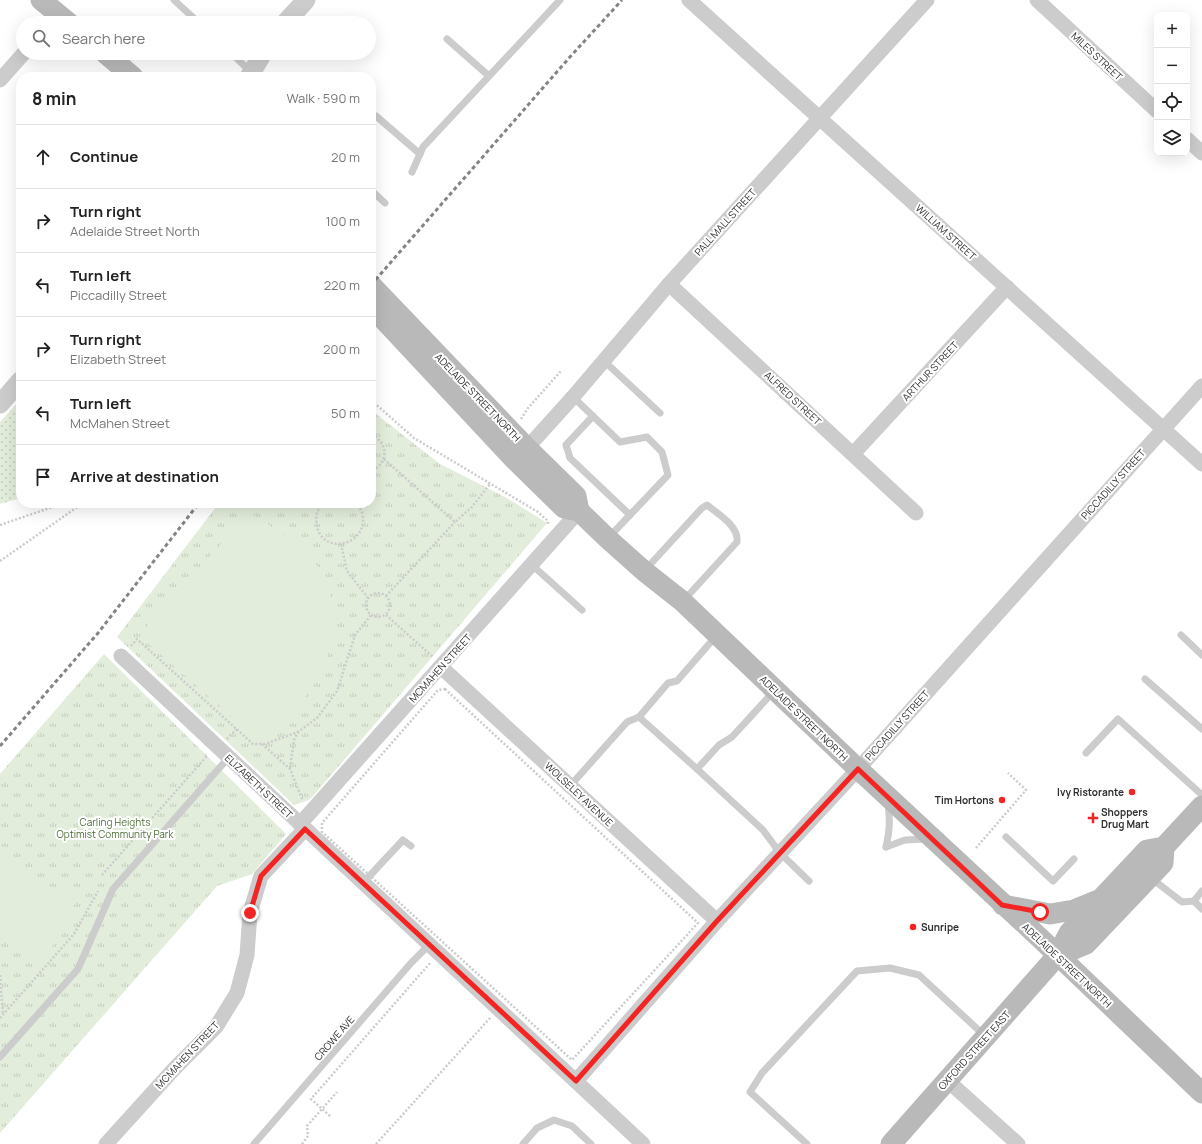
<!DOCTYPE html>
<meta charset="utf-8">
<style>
:root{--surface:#fff;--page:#f6f6f6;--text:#222;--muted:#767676;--line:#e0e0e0}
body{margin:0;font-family:Manrope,sans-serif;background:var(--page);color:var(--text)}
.controls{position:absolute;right:12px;top:12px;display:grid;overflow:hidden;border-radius:8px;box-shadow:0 4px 16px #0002}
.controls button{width:36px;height:36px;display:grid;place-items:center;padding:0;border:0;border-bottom:1px solid var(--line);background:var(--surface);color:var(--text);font:20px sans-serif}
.stop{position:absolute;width:12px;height:12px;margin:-9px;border:3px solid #f32524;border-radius:50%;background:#fff}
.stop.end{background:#f32524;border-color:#fff;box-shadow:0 1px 4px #0008}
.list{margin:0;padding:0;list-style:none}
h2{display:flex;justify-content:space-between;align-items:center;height:52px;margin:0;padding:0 16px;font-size:17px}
h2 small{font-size:13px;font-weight:400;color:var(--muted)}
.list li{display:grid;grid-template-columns:26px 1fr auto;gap:12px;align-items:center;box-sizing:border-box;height:64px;padding:0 16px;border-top:1px solid var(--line)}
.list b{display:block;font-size:15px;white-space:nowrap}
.list p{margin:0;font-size:13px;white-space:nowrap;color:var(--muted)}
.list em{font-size:13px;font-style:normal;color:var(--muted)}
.icon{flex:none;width:22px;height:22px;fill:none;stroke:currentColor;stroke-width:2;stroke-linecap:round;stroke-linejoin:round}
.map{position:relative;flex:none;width:1202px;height:1144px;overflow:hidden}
.search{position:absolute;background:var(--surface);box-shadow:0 4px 16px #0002;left:16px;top:16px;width:360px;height:44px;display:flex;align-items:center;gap:10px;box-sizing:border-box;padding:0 14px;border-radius:22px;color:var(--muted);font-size:15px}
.panel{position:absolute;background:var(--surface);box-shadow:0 4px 16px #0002;left:16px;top:72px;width:360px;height:436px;border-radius:16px}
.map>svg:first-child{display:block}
</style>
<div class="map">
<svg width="1202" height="1144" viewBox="0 0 1202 1144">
<defs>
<pattern id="grass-dots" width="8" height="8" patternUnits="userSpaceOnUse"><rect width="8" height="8" fill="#e3eddb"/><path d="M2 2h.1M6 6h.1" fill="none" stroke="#c3ccbc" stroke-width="1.8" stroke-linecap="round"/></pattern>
<pattern id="park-tufts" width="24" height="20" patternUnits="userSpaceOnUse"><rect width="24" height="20" fill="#e3eddb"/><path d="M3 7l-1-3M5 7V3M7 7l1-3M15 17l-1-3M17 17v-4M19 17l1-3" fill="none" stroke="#c3ccbc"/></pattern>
</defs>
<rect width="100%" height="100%" fill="#fff"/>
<path fill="url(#grass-dots)" d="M21,399v99l-21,6v-82z"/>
<g fill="url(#park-tufts)">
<path d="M371,410l69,54 67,34 40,25 -233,272 -5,5 -15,5 -177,-168 102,-134h152z"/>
<path d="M104,654l182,180 -34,40 -35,12 -217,247v-359z"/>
</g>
<g fill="#e3eddb">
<path d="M250,513l56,36 22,34 8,38 -9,38 -18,33 -20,24 -31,24 -109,-96 -2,-20z"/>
<path d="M0,847l57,48 15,-3 5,4v6l-5,5 6,6 -39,50 -39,-31z"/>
</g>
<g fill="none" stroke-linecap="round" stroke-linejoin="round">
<g stroke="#ccc" stroke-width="2.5" stroke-dasharray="2 2" stroke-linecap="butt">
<path d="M371,264l5,5"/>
<path d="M371,400l43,38 124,74 10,9v4"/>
<path d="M521,419l7,-11 33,-37"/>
<path d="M371,435c18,7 18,29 0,36"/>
<path d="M384,459l71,63 17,-15 18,-23"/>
<path d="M324,503c-7,6 -9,13 -7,22 3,27 43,24 46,-3 1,-7 -2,-14 -8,-19"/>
<path d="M0,525l64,-22"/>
<path d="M341,544l6,27 21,27"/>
<path d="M0,561l83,-58"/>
<circle cx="378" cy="605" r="12"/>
<path d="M386,596l69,-74"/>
<path d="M386,615l47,42"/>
<path d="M131,646l6,-7 116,105h12l33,-12 19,-14 20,-27 18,-56 16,-20"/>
<path d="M445,689l253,234 -126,137 -250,-228v-9l116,-133z"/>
<path d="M227,739l10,-10"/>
<path d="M262,744l28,25 13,32"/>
<path d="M290,768l4,-28 4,-8"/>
<path d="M976,848l50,-58 -18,-17"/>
<path d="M102,875l105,-119 -2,-1"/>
<path d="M0,975l3,39"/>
<path d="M0,1018l74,-84 24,-43"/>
<path d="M330,1116l-19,-17 120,-137"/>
<path d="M302,1144l6,-8 -1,-10 30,-34"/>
<path d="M376,1144l114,-126"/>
</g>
<g stroke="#ccc" stroke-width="7">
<path d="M174,0l25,23"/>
<path d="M447,39l42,37"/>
<path d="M231,53l20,19"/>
<path d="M376,116l44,38"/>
<path d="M412,172l11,-25 137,-147"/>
<path d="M371,190l14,13"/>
<path d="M604,361l56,52"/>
<path d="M573,397l47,45 27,-5 15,15 6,23 -59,62"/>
<path d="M593,416l-27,29 4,13 60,57"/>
<path d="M532,565l50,45"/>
<path d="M646,569l56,-61 5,-3c11,9 32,21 30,37l-53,58"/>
<path d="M1181,635l21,20"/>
<path d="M1145,679l57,50"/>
<path d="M774,691l-42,46 -13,8 -22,24 66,61 17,23 29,28"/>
<path d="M1086,753l32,-34 84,76"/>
<path d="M697,769l-58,-52 29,-34 9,-2 39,-45"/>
<path d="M570,786l57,-64 12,-5"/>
<path d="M1006,837l47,44 21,-22"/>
<path d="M886,847c4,-18 4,-26 2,-44"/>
<path d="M886,847l19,-7 22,-1"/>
<path d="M1151,878l31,24 12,-1 8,-10"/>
<path d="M363,883l40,-43 8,6"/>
<path d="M1194,901l8,8"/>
<path d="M0,1057l78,-88 35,-80 116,-132"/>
<path d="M254,1144l157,-181 18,-18"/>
<path d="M523,1144l14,-16 17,-8 18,6 19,18"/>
<path d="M807,1144l-57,-52 12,-19 95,-102 33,-3 29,7 66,61"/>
</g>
<g stroke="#ccc" stroke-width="15">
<path d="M689,0l513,464"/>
<path d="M1037,0l120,111"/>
<path d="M0,80l24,-27"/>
<path d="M1187,139l15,14"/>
<path d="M669,284l247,229"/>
<path d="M527,448l46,-51 96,-113 258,-284"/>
<path d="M853,454l154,-167"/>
<path d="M121,656l98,92 424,396"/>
<path d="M441,667l276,254"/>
<path d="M300,824l279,-313"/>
<path d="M947,1080l71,64"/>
<path d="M576,1081l141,-160 141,-152 344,-383"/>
<path d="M106,1144l68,-75 42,-42 21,-34 10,-38 3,-42 11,-37 44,-47"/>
</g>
<g stroke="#ccc" stroke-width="19">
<path d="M285,23l21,-23"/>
<path d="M249,77l14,-24"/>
<path d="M0,404l21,-24"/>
</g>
<g stroke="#b9b9b9" stroke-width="21">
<path d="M41,0l28,23"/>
<path d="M105,53l28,24"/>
<path d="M371,285l156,163 49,48 3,15"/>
<path d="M371,306l144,154 49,48 15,3 28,27 37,33 38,30 176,168 183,170 161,154"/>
<path d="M1003,905l47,9 24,-4 22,-9"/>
<path d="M1057,956l29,-12 77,-81 1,-16"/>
<path d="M891,1144l166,-188 12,-23 78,-83 17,-3 38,-41"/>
</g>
<g stroke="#848484" stroke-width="3" stroke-dasharray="4 3" stroke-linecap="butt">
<path d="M371,285l198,-227 53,-58"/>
<path d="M0,746l98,-113 101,-130"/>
</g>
</g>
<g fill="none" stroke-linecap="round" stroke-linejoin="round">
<path stroke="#f32524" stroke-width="5" d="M250,913l11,-37 44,-47 271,252 141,-160 141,-152 144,136 38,7"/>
</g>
<g fill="#f32524" stroke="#fff" stroke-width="1.5">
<circle cx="1132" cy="792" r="4"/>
<circle cx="1002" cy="800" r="4"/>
<path d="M1091 812h4v4h4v4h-4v4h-4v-4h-4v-4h4z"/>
<circle cx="913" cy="927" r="4"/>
</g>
<g text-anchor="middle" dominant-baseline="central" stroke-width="4" stroke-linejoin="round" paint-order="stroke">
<g font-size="10" fill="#2f2f2f" stroke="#fff">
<text transform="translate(1097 56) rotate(43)">MILES STREET</text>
<text transform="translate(725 222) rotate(-48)">PALL MALL STREET</text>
<text transform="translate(946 232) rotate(42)">WILLIAM STREET</text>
<text transform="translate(930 371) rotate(-47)">ARTHUR STREET</text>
<text transform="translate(478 397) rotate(46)">ADELAIDE STREET NORTH</text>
<text transform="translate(793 398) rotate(43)">ALFRED STREET</text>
<text transform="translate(1113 484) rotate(-48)">PICCADILLY STREET</text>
<text transform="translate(440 668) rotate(-48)">MCMAHEN STREET</text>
<text transform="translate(804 718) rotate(44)">ADELAIDE STREET NORTH</text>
<text transform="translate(897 725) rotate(-48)">PICCADILLY STREET</text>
<text transform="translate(259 786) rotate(43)">ELIZABETH STREET</text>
<text transform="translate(579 794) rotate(43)">WOLSELEY AVENUE</text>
<text transform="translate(1067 965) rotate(43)">ADELAIDE STREET NORTH</text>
<text transform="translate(334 1038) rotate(-49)">CROWE AVE</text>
<text transform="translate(974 1050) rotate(-48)">OXFORD STREET EAST</text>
<text transform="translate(187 1055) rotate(-47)">MCMAHEN STREET</text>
</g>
<g font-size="10" font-weight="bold" fill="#2f2f2f" stroke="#fff" text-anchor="end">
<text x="1124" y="792">Ivy Ristorante</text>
<text x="994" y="800">Tim Hortons</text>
<text x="1101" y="812" text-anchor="start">Shoppers<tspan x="1101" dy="12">Drug Mart</tspan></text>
<text x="921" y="927" text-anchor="start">Sunripe</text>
</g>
<g font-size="10" fill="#4d6e38" stroke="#fff">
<text x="115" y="822">Carling Heights<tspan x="115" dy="12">Optimist Community Park</tspan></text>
</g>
</g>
</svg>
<div class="controls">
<button>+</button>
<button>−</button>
<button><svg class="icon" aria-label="locate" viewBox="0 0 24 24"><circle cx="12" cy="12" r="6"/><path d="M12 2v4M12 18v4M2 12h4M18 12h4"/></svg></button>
<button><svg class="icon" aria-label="layers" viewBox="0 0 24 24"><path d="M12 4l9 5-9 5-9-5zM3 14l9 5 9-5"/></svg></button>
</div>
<div class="stop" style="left:1040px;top:912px"></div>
<div class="stop end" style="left:250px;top:913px"></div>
<div class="search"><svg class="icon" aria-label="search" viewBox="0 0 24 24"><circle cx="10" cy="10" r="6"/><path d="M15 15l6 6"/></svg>Search here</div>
<section class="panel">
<h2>8 min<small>Walk · 590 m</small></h2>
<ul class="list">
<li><svg class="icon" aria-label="ahead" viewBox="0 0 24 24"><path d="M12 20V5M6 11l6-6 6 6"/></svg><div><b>Continue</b></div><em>20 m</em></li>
<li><svg class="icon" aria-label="right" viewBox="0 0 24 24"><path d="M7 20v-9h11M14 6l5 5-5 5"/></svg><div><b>Turn right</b><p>Adelaide Street North</p></div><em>100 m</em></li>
<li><svg class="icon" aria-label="left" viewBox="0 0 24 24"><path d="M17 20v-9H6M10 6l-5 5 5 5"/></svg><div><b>Turn left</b><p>Piccadilly Street</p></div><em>220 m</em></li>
<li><svg class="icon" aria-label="right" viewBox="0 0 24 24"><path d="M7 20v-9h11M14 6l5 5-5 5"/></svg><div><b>Turn right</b><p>Elizabeth Street</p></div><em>200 m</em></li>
<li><svg class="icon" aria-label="left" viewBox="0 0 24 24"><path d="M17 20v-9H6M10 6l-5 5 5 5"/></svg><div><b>Turn left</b><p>McMahen Street</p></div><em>50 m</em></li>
<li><svg class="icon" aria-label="arrive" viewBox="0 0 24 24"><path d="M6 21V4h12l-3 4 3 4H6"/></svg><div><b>Arrive at destination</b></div></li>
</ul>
</section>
</div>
